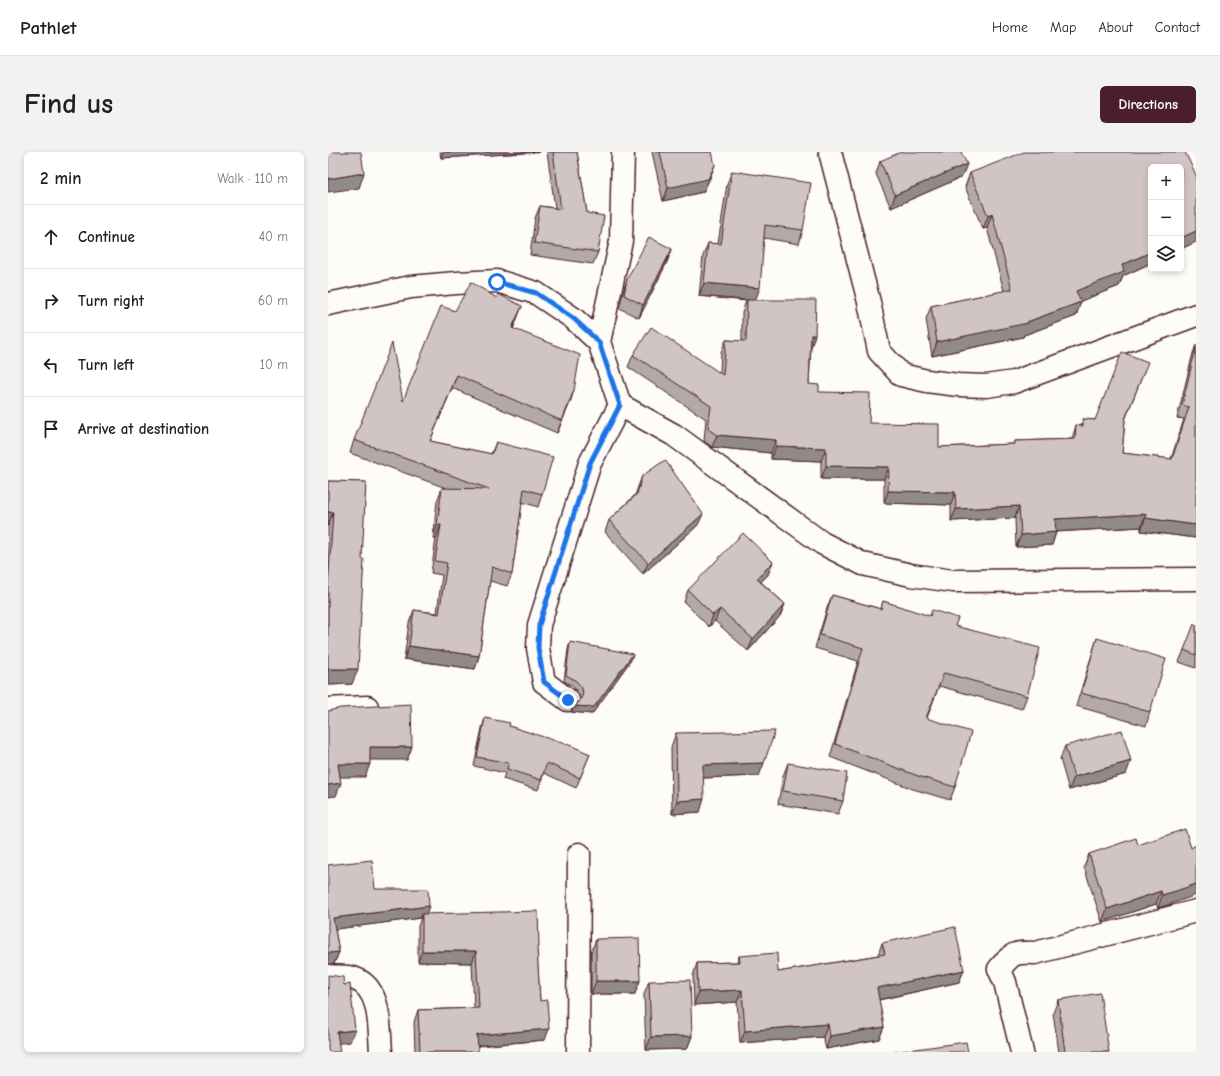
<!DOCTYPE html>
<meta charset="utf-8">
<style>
:root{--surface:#fff;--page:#f2f2f2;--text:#202124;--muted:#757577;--line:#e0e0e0;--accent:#4a1f2b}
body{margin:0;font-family:"Comic Neue",sans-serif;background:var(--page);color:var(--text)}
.controls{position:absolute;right:12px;top:12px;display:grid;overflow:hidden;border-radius:6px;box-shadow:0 2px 6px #0003}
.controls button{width:36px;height:36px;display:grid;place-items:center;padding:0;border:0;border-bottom:1px solid var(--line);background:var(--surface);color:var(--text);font:20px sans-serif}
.stop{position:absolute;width:12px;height:12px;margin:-9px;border:3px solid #1a73e8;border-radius:50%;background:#fff}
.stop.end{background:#1a73e8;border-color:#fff;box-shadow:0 1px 4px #0008}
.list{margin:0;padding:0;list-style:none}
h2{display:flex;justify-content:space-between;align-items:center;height:52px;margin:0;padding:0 16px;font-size:17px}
h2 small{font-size:13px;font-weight:400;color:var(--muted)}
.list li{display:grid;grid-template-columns:26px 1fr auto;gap:12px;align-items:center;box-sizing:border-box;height:64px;padding:0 16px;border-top:1px solid var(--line)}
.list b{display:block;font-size:15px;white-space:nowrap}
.list em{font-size:13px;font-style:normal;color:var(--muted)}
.icon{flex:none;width:22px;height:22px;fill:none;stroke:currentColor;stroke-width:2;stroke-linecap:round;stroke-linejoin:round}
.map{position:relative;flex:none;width:868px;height:900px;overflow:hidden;border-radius:6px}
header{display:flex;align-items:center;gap:24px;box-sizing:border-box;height:56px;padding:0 20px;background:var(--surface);border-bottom:1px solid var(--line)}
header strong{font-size:19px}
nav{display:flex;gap:22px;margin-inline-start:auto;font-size:14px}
.intro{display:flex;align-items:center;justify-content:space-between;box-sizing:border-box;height:96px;padding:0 24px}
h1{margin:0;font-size:28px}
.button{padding:10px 18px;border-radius:6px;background:var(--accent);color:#fff;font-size:14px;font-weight:700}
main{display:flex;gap:24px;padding:0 24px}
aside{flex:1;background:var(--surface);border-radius:6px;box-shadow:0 2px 6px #0003}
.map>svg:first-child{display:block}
</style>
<header>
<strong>Pathlet</strong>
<nav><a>Home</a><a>Map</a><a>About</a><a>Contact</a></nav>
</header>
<div class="intro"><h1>Find us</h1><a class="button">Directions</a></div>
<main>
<aside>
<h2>2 min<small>Walk · 110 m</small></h2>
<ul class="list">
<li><svg class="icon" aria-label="ahead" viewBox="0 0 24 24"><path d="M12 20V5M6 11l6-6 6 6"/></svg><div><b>Continue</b></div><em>40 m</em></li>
<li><svg class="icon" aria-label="right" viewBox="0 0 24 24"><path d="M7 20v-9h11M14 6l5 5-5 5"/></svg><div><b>Turn right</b></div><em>60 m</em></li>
<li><svg class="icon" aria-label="left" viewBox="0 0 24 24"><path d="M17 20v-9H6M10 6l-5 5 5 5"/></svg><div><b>Turn left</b></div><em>10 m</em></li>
<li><svg class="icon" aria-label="arrive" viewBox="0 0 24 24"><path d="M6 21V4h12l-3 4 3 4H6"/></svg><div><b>Arrive at destination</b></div></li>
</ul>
</aside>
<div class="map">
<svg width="868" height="900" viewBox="0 0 868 900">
<rect width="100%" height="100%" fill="#fdfcf7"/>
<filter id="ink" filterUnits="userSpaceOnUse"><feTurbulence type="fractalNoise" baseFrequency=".025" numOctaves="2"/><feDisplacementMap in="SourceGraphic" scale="8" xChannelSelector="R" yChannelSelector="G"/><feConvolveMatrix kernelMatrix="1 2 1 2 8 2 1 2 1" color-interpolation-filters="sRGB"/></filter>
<g filter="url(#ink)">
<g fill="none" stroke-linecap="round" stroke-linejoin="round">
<defs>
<g id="minor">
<path d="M502,0l39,150 10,49 22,24 26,6 31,4 28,1 28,-4 182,-67"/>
<path d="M0,152l83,-17 45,-4 41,-2 39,12 37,25 26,24 21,63 54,30 148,108 41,21 48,11 42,6 243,-2"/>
<path d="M271,190l22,-101 2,-89"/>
<path d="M240,548l-24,-18 -6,-34 1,-23 51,-162 30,-58"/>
<path d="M0,557l39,-2"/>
<path d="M0,824c8,1 18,0 25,2 29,9 26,50 28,74"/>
<path d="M250,900l1,-198"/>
<path d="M694,900l-17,-70 -6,-13c14,-16 14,-17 36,-16l161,-42"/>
</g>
</defs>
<use href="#minor" stroke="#4a1f2b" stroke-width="25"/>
<use href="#minor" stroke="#fdfcf7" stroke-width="22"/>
</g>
<g fill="#b3a9a9" stroke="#4a1f2b">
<path d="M112,0h100l-99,6z"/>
<path d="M219,0h30l10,61 11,39 -5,12 -63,-9 5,-37 5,-12 15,2z"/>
<path d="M324,0h60l-2,26 -7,14 -40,9z"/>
<path d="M552,9l82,16 -71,31 -15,-34z"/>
<path d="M823,15v96l-28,13 -4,10 -39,15 -4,15 -52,19 -1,2 -91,19 -6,-37 5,-13 73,-15 -17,-63 -4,1 -18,-42 5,-14z"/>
<path d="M404,19l71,59 -4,14 -35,-6 -9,62 56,48 -2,36 10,8 50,31 70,24 74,-3 2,-3 57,-2 4,-14 5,1 2,-7 12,1 48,-46 -18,46 -3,33 49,6 13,-40 -7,-1 16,-65 3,-8v193l-55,-7v-4l-85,5 -4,13 -36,2 -1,-29 -64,3v-16l-67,-2v-24h-63v-18l-50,-2v-6l-59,-6 -8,-6 2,-22 -78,-52 5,-12 87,17 1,-20 5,-12 16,1v-28l4,-12 -47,-5 4,-40 5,-13 10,1 9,-60z"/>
<path d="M344,97l-5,13 -28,56 -20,-10 4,-16 4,-13z"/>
<path d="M127,159l62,8 -4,10 61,61 -17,43 -105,-45 -22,53 61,13 5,-12 46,52 -4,13 -16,-5 -10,72 -5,12 -17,-5 -11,75 -4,13 -71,-10 5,-36 5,-13 23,3 5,-38 -11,-2 5,-35h-3l4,-37 5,-13h4l-96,-35 4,-13 49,-39z"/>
<path d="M314,324l56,49 -55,49 -38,-42 4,-12 26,-25z"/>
<path d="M0,329l38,1 -14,202 -24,1z"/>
<path d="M440,423l-7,7 24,22 -5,12 -32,35 -33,-30 -6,6 -25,-25 4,-12z"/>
<path d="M504,443l49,14 2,-8 72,25 72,70 -5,13 -83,-23 -12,32 28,69 -5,13 -37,-11 -83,-32 28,-96 -43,-13 12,-40z"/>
<path d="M868,473v43l-17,-6 5,-12z"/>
<path d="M769,486l53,74 -4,14 -70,-20 17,-55z"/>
<path d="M242,490l61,18 -39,54 -21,-2 2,-6 7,-5 -1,-6 -6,-9 -9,-5 4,-32z"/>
<path d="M157,566l105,36 -14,34 -32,-15 -6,17 -35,-11 2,-6 -31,-7 8,-38z"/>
<path d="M348,581l83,43 -56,2 -3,34 -28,2 -1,-67z"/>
<path d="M737,594l61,28 -57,16 -9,-31z"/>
<path d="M460,611l55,38 -5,13 -60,-10 5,-28z"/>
<path d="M810,693l33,59 -13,4 -2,-4 -54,18 -18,-55 5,-13z"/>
<path d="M0,713l47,24 51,25 111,37 3,50 5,39 -67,6v6h-63l-1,-30 4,-12 56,-2 -2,-45 -54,-1v-36l3,-8 -86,11 4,23 -5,12z"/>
<path d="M268,787l39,55h-44v-42z"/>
<path d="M554,791l82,27 -5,12 -80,18 5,27 -5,12 -53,10 -3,-12 -83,6 -3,-41 -43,3 -1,-29 4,-13 40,-1 2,-6 39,16 100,-17z"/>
<path d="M321,829l43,55 -5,13 -41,1 -2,-56z"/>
<path d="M730,848l51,52h-50l-6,-39z"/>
</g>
<g fill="#928a89" stroke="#4a1f2b">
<path d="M115,0h97l-99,6z"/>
<path d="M639,12l-5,13 -71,31 4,-13z"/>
<path d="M387,13l-5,13 -7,14 -40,9 5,-13z"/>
<path d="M36,21l-5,15 -31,4v-13z"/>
<path d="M664,62l-5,14 -4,1 5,-13z"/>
<path d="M868,79v11l-15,7v-11z"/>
<path d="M344,97l-5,13 -28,56 4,-13z"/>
<path d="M823,100v11l-28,13 -4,10 -48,19 5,-14 46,-26z"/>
<path d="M376,131l56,5 -5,13 -56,-5z"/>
<path d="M753,150l-5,14 -52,19 -1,2 -91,19 5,-14 90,-20z"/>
<path d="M194,154l-5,13 -10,22 5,-13z"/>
<path d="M483,183h4l-4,13h-5z"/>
<path d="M129,223l-5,13 -27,65 5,-12z"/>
<path d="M246,238l-4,13 -13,30 5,-12z"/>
<path d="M389,283l59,5 -5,13 -59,-6z"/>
<path d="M448,294l50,2 -5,13 -50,-2z"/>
<path d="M498,314l63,1 -5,12h-63z"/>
<path d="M560,339l67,1 -4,13 -67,-2z"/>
<path d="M691,354l-4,12 -64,3 5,-12z"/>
<path d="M0,360h5l-5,14z"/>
<path d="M375,362l-5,11 -55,49 5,-11z"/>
<path d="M818,362l-5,13 -90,5 4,-13z"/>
<path d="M817,366l51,7v13l-55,-7z"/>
<path d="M109,373h4l-5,13h-3z"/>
<path d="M728,380l-4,13 -36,2 5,-12z"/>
<path d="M445,410l-5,13 -16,16 5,-12z"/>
<path d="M457,452l-5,12 -32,35 5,-12z"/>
<path d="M392,457l-5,12 -6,6 4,-12z"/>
<path d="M81,494l70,10 -4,13 -71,-10z"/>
<path d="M305,502l-2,6 -39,54 -21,-2 2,-6 21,1z"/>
<path d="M0,517h30l-6,15 -24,1z"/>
<path d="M42,595h42l-5,13h-42z"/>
<path d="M803,609l-5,13 -57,16 5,-13z"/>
<path d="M436,611l-5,13 -61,2 5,-13z"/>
<path d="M10,612h32l-5,13h-32z"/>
<path d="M13,631l-5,13 -8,1v-12z"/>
<path d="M376,647l-4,13 -28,2 5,-13z"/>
<path d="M868,732v11l-25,9 -13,4 4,-13z"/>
<path d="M833,739l-5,13 -54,18 5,-13z"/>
<path d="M101,754l-4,12 -3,-4 -1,4 -92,12 4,-12z"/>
<path d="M94,799h54l-4,12 -54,-1z"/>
<path d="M11,800l-5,12h-6v-11z"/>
<path d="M636,818l-5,12 -86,19 4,-13z"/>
<path d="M268,829h44l-5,13h-44z"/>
<path d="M414,838l-5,12 -43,3 4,-13z"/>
<path d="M500,872l-5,13 -83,6 5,-12z"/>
<path d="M556,875l-5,12 -53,10 4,-13z"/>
<path d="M221,877l-4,11 -72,6 4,-11z"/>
<path d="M27,878l-5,12 -17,2 4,-12z"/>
<path d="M364,884l-5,13 -41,1 5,-13z"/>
</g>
<g fill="#d0c5c4" stroke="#4a1f2b">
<path d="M0,0h33l3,21 -36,6z"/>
<path d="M225,0h24l10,61 17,3 -6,36 -64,-9 6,-37 21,3z"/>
<path d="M332,0h52l3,13 -7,14 -40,9z"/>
<path d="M573,0h60l6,12 -72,31 -15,-34z"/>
<path d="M696,0h161l11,23v56l-15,7v-71h-30v85l-29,13 2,7 -48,19 5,11 -54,20 1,1 -91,19 -6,-36 81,-17 -20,-75 -4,2 -18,-43z"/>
<path d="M404,19l79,12 -8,47 -38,-5 -5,63 -56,-5 4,-40 13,1z"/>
<path d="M321,85l23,12 -29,56 -19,-10 3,-16z"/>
<path d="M143,130l26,16 1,-4 24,12 -10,22 68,27 -6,35 -12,31 -105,-46 -27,66 62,13 4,-12 57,15 -11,37 -18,-5 -12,85 -20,-7 -13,89 -70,-10 5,-36 25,4 8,-51 -12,-2 6,-36h-4l5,-37 47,1 -135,-49 38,-97 11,58 38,-95 14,5z"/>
<path d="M419,148h69l-1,35h-4l-2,49 10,1v7l51,1 -1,30 70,1v23l76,-3v-3l60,-2 1,-14 7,1v-7l12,1 27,-68 26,10 -23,57 -3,34 50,6 17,-52 -7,-2 14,-58v178l-51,-7 1,-4 -91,5 1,13 -35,3 -2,-29 -63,3 -1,-17 -67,-1 1,-24 -63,-1v-18l-50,-2v-6l-59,-5 -9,-6 3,-23 -78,-51 18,-28 72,48 3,-35 20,1z"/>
<path d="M337,308l38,54 -55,49 -39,-43 28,-26 5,-18z"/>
<path d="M0,329l38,1 -4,77h2l-6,110h-30v-81l5,-76h-5z"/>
<path d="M415,381l30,29 -16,17 28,25 -32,35 -33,-30 -7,6 -25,-25z"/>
<path d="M504,443l49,14 2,-8 47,15 2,-6 26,8 -3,8 85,22 -13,48 -83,-23 -18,45 45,14 -16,55 -37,-11 -83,-32 28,-96 -43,-13z"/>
<path d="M866,472l2,1v30l-12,-5z"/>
<path d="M769,486l69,21 -16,53 -69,-19z"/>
<path d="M242,490l63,12 -39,53 -21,-1 7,-5 3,-7 -1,-6 -7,-8 -9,-5z"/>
<path d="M83,552l1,43h-42v17h-32l3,19 -13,2v-74l13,-3z"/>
<path d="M157,566l25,5 -1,3 63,20 18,8 -10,24 -33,-15 -6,17 -34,-11 2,-6 -32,-6z"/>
<path d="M794,578l9,31 -57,16 -9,-31z"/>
<path d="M447,579l-11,32 -61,2 1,34 -27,2 -1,-68z"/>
<path d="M460,611l59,10 -4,28 -60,-10z"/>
<path d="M857,677l6,19 5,-3v39l-20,7 -14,4 -1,-4 -54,18 -18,-55 47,-16 2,7z"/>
<path d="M44,708l3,29h53l1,17 -96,12 6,34 -11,1v-88z"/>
<path d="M210,759l1,36h-2l3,54 7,-1 2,29 -72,6 1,17h-58l-2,-42 61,-2 -3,-57h-54v-37z"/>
<path d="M627,775l9,43 -87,18 7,39 -54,9 -2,-12 -83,7 -3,-41 -44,2 -1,-29 43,-1 -1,-6 38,-3 1,19 107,-18 -3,-11z"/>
<path d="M311,786l1,43h-44v-42z"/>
<path d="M0,823l15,2 1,8 6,-1 5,46 -18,2 3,20h-12z"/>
<path d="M362,828l2,56 -41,1 -2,-56z"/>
<path d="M772,841l9,59h-44l-7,-52z"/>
<path d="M638,890l2,10h-74z"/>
</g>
</g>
<g fill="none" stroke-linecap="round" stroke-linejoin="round" filter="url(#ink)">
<path stroke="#1a73e8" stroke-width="5" d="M169,130l39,11 37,25 26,24 21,63 -30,58 -51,162 -1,23 6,34 24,18"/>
</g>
</svg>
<div class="controls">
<button>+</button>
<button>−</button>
<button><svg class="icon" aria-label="layers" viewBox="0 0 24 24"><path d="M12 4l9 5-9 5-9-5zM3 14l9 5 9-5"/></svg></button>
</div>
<div class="stop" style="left:169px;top:130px"></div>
<div class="stop end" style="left:240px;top:548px"></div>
</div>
</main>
